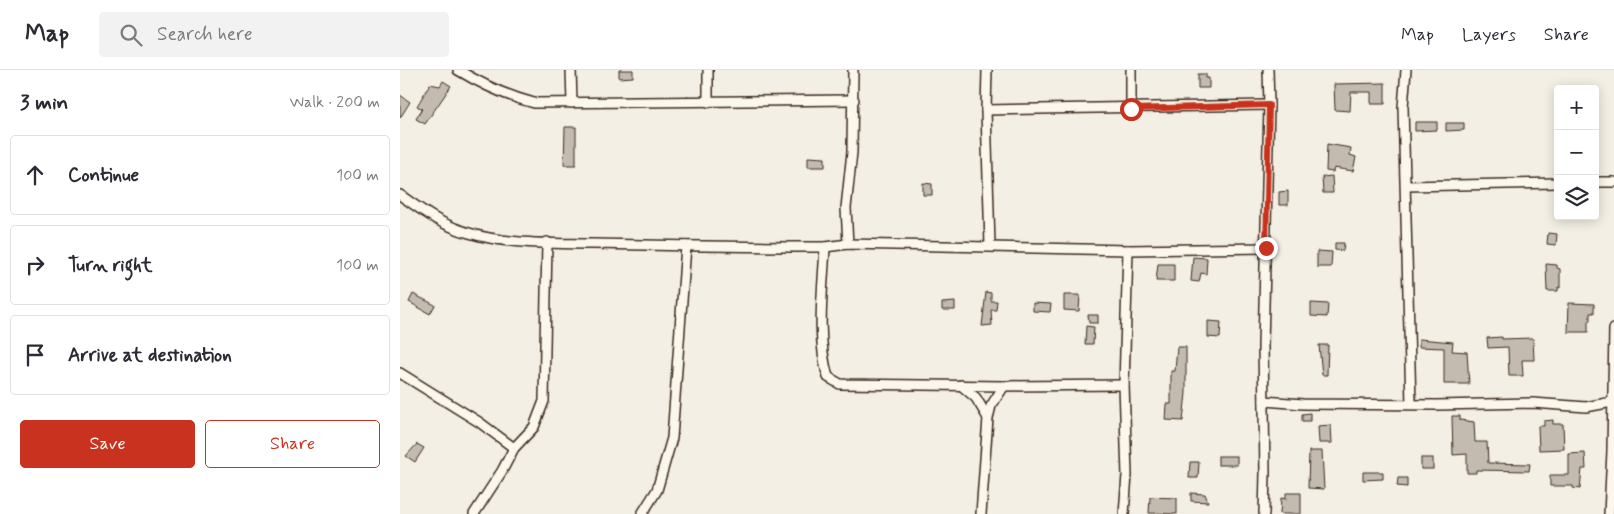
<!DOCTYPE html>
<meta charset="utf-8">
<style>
:root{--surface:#fff;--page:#f2f2f3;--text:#2b2b33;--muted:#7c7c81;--line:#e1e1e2;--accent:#c8321e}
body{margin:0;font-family:Mynerve,sans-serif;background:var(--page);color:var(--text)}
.controls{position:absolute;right:15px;top:15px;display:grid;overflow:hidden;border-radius:5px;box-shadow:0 2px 12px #0003}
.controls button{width:45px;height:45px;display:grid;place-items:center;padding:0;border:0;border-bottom:1px solid var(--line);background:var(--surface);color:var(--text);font:25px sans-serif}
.stop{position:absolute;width:15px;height:15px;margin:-11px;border:4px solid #c8321e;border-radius:50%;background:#fff}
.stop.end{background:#c8321e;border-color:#fff;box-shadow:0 1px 5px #0008}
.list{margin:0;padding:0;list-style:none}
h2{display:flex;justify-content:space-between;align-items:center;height:65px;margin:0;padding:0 20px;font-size:21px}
h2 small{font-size:16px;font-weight:400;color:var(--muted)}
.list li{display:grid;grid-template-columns:32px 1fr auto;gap:15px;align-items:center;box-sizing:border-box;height:80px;margin:0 10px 10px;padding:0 10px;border:1px solid var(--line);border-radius:5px}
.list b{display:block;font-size:19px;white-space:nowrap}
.list em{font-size:16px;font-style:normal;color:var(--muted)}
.actions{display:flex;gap:10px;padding:15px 20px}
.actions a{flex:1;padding:11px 0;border:1px solid var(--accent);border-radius:5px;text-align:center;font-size:18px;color:var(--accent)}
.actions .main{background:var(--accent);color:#fff}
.icon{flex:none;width:28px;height:28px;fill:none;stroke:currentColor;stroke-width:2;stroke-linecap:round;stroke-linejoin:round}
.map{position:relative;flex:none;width:1214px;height:444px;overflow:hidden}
header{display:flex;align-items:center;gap:30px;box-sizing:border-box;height:70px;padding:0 25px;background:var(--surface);border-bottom:1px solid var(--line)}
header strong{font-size:24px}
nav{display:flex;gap:28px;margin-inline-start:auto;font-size:18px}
.search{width:350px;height:45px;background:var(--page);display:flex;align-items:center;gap:12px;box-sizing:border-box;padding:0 18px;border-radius:5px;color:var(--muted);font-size:19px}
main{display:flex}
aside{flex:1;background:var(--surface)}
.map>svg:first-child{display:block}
</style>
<header>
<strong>Map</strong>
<div class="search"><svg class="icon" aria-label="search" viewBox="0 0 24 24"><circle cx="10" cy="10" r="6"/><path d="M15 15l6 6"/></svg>Search here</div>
<nav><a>Map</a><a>Layers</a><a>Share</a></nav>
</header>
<main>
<aside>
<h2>3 min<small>Walk · 200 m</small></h2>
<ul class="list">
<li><svg class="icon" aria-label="ahead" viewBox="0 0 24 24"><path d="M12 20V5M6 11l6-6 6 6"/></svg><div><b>Continue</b></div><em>100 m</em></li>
<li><svg class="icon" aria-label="right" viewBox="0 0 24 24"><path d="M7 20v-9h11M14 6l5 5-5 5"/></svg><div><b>Turn right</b></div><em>100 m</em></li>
<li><svg class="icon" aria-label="arrive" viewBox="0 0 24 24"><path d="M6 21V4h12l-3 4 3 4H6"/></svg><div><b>Arrive at destination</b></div></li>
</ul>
<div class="actions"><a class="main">Save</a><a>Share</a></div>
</aside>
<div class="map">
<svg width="1214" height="444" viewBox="0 0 1214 444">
<rect width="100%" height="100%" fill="#f3efe4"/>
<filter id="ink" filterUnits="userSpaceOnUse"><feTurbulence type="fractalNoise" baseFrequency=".02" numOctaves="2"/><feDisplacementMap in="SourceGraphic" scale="10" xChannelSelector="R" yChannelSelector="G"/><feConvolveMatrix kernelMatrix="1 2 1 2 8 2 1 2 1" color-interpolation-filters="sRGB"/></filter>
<g filter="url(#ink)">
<g fill="#c3bbb0" stroke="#3b2a1e">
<path d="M219,0h14v7l-14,1z"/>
<path d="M798,4h8v4h3v10h-11z"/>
<path d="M43,11l8,5 -26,38 -9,-5 6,-10 -5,-3 13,-22 10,2z"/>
<path d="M985,13v21h-14v-12h-20l-1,19 -15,-1 -1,-26z"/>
<path d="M0,25l10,7 -10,16z"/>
<path d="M1015,52h22v8l-22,1z"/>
<path d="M1046,53h18v7l-18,1z"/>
<path d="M165,57h11v38h-12z"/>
<path d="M927,74l24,4 -1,7 6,2 -3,14 -19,-3 -1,4 -7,-1z"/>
<path d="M408,87l17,1v9h-17z"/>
<path d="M932,106l1,17h-10l-1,-16z"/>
<path d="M523,113l9,1v11h-9z"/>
<path d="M888,121v14h-9v-13z"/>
<path d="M1148,163l9,1 -1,11 -9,-1z"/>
<path d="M935,173h9l-1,8 -8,-1z"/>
<path d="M917,181l15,1 -1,15h-14z"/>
<path d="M793,187l14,1 -1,16 -5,-1 -2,9 -8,-1z"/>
<path d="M758,194h16v17h-18z"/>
<path d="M1146,194l11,1v3l3,1v19l-2,-1v4h-11z"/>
<path d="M586,222l5,1v8h6l-1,9h-5l1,15 -10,1z"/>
<path d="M13,224l22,11 -5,9 -21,-12z"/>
<path d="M664,225h16l-1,16 -15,-1z"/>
<path d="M555,232v8h-13v-7z"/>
<path d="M633,233l18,1 -1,8 -17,-1z"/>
<path d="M911,233l17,1 -1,13 -16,-1z"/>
<path d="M1169,233l25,1v9h-4v8h-2v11h-20z"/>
<path d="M688,245h10v8h-9z"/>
<path d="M808,251l13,1 -1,16 -12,-1z"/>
<path d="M686,256l8,1 -1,17h-8z"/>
<path d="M1102,267v2l31,-1 1,22h-12l1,16h-14l-1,-29 -20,1 -1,-10z"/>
<path d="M1019,269l34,3 -1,9 15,1 2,32h-25v-36l-25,-1z"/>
<path d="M919,275h9l-1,30h-5z"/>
<path d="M777,277h9v46l-3,28 -17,-1 1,-16h4v-33h4z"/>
<path d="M910,343v8h-8v-7z"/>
<path d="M1052,346h8v4l14,2 1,20h12l1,21 42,1 -1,7 -53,-1v3h-9v-19l-14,1z"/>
<path d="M1153,350v4h10l1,25 -25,1 -1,-24h6v-5z"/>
<path d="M931,355l1,18h-13l-1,-17z"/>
<path d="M17,374l7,4 -9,14 -9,-6z"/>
<path d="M909,381h13l2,38 -16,-1z"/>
<path d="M1185,383l1,16h-4l-2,20 -7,-1v-2h-23v-11h19v-21z"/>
<rect x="818" y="386" width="19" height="9"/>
<rect x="1021" y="388" width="12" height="11"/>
<path d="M790,392h9l-1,16h-9z"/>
<path d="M963,402h20v7l-20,1z"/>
<path d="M998,408h9v9l-10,-1z"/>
<path d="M791,423l14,1 3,8 -17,-1z"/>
<path d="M886,423h15v21h-21l1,-16 5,1z"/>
<path d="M750,427l27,1v16l-28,-1z"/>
</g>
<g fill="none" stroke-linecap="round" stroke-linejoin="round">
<defs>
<g id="minor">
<path d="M58,0c25,15 48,26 76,33l320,-3"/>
<path d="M171,0l1,33"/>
<path d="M587,0l-1,40 4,136"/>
<path d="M1006,0l-3,37 8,297"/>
<path d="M308,32v-32"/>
<path d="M731,39v-39"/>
<path d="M586,40l283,-5"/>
<path d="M1195,112h19"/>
<path d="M1006,116l152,-3"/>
<path d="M0,125c23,16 41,30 69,38 39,12 84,10 124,11 78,2 155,3 232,3l23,-3 280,6 138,-2"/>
<path d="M448,174l-2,-36 6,-56 1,-82"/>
<path d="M425,177c-2,43 -9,89 3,130l12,7 164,2 120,-1"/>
<path d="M0,303l79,49 35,26"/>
<path d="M561,315l15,13 12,20"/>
<path d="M864,331l39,3 134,1 96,-2 53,4 26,-5"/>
<path d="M74,444l28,-43 12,-23 20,-21 10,-26 3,-159"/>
<path d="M242,444l15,-24 15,-52 14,-192"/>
<path d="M581,444l7,-96 3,-12 13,-20"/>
<path d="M724,444l3,-39 -3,-90 4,-135"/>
<path d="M864,444l1,-41 -2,-127 6,-241 -1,-35"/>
<path d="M1209,444l3,-63 2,-122"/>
</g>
</defs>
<use href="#minor" stroke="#3b2a1e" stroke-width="12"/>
<use href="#minor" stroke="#fbf7ec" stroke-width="9"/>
</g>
</g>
<g fill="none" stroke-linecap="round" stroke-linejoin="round" filter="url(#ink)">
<path stroke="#c8321e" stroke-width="6" d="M731,39l138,-4 -3,143"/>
</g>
</svg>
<div class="controls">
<button>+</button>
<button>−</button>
<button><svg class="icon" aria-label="layers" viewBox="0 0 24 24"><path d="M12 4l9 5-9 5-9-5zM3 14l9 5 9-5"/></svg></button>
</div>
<div class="stop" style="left:731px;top:39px"></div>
<div class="stop end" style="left:866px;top:178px"></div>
</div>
</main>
